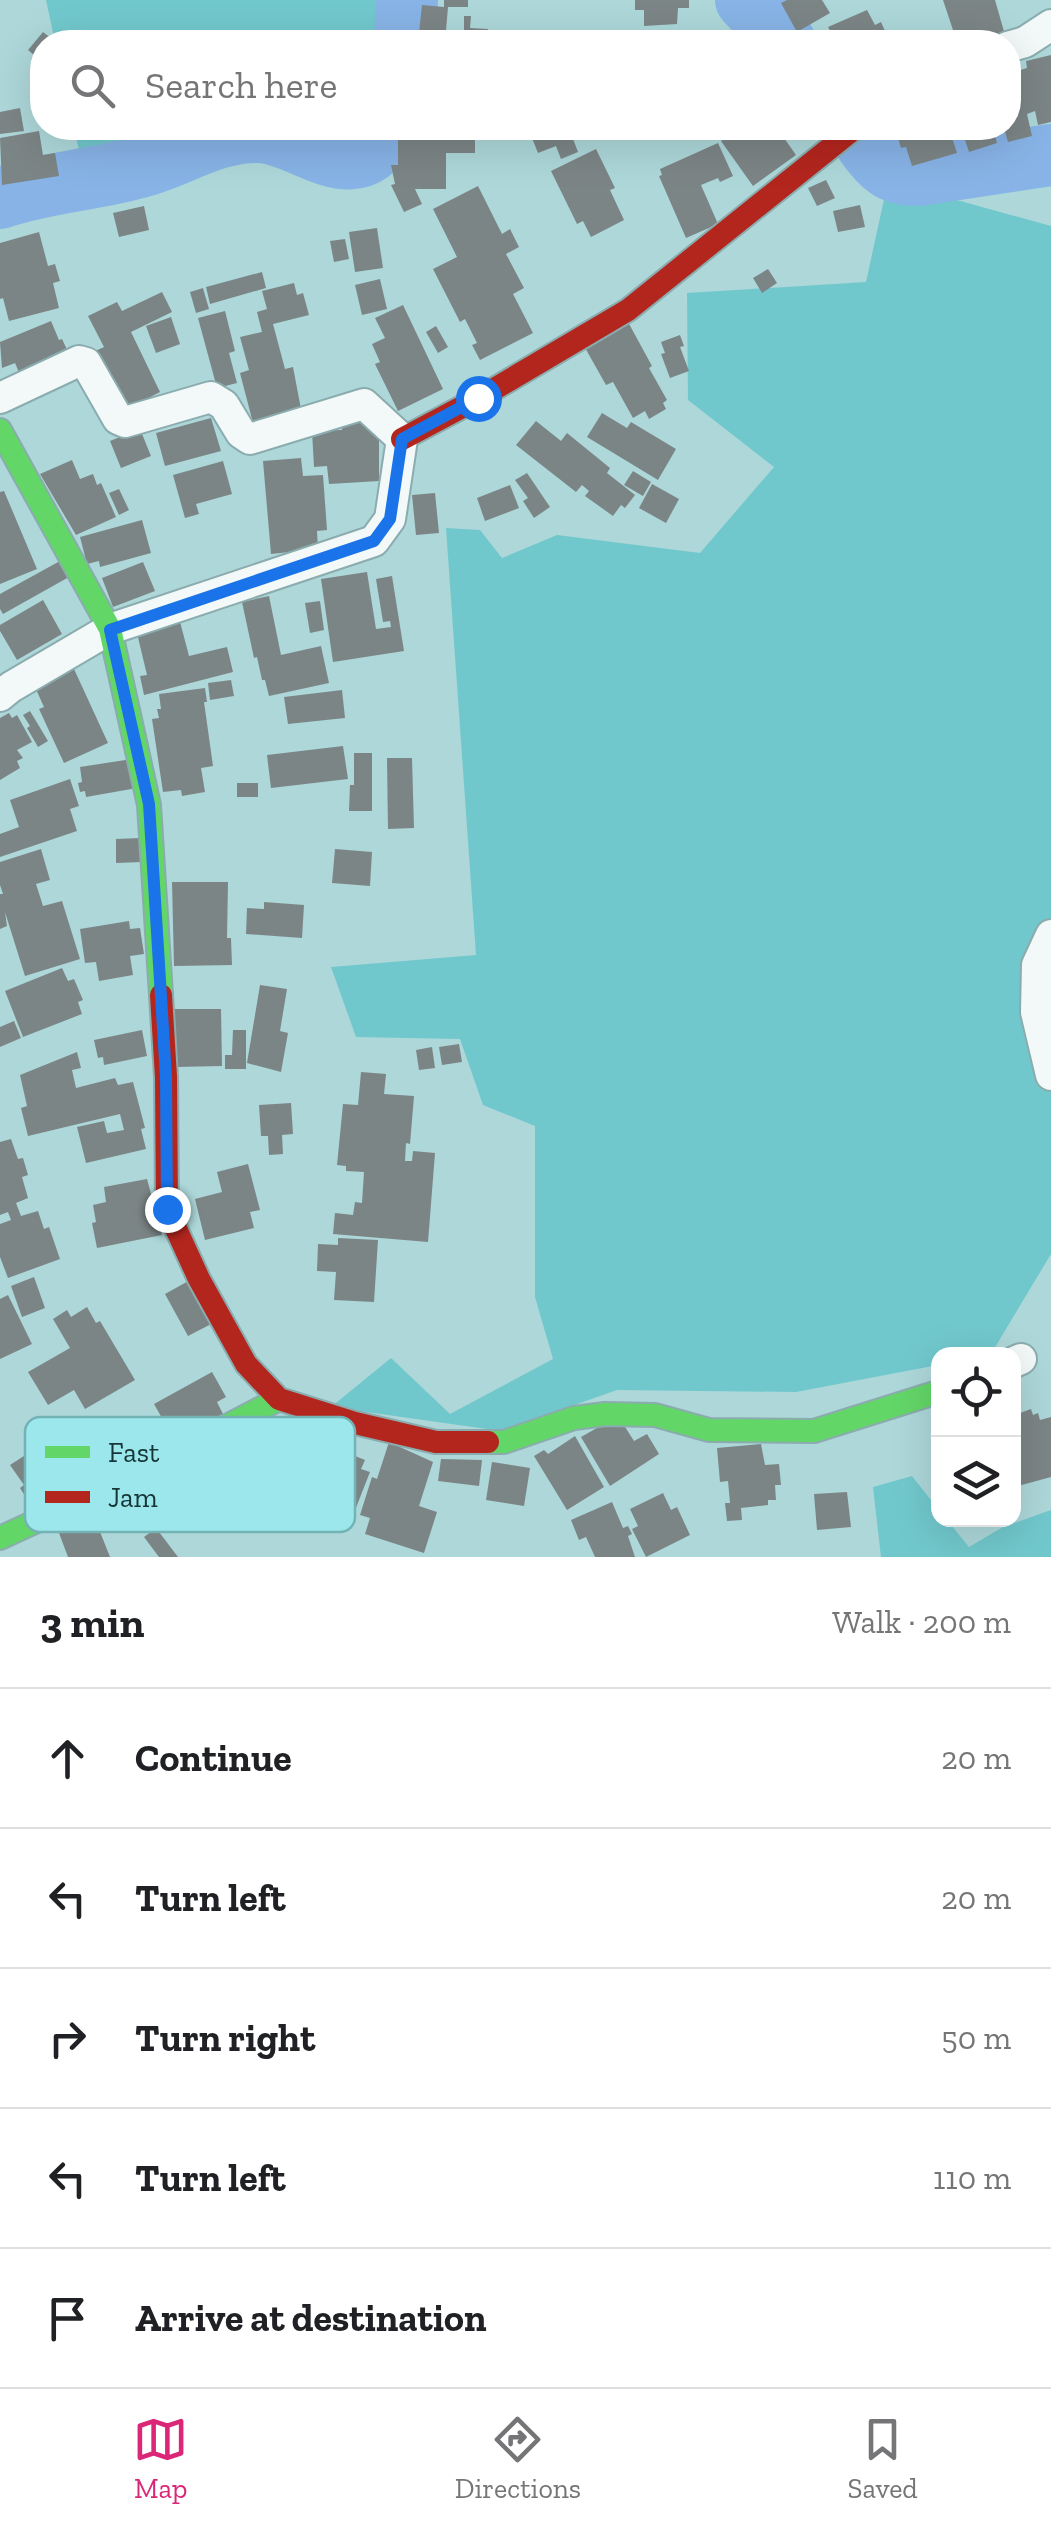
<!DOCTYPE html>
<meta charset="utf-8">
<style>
:root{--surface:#fff;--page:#f2f2f2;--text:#202124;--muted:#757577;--line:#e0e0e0;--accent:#db2777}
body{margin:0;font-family:"Zilla Slab",serif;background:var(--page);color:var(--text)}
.controls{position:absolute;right:30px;bottom:30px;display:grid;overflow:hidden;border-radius:20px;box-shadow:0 10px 40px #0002}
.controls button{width:90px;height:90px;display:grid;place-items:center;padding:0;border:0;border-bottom:2px solid var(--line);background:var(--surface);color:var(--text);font:50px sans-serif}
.stop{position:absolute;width:30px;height:30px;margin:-22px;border:8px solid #1a73e8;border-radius:50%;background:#fff}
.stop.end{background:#1a73e8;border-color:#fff;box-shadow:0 2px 10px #0008}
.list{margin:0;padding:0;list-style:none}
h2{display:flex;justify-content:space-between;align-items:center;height:130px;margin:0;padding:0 40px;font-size:42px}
h2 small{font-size:32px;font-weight:400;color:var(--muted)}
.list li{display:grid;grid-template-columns:65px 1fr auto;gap:30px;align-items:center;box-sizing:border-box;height:140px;padding:0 40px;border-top:2px solid var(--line)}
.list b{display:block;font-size:38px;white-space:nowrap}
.list em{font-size:32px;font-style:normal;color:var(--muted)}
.icon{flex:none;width:55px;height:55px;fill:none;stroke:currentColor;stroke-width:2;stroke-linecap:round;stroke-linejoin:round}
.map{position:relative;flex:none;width:1051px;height:1557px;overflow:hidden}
.search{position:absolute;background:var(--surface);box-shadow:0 10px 40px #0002;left:30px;right:30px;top:30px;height:110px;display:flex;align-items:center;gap:25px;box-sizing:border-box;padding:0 35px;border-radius:40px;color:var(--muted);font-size:38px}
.sheet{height:830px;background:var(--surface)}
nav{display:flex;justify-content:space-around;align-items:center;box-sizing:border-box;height:140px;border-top:2px solid var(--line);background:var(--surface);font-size:28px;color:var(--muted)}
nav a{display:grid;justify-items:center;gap:5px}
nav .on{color:var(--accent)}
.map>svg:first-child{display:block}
</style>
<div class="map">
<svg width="1051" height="1557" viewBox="0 0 1051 1557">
<rect width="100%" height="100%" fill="#add7d9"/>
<g fill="#71c8cc">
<path d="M46,0h346l-5,42h-332z"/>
<path d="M74,128h297l-17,24 -109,-10 -164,17z"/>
<path d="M888,181l163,45v1028l-60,100h-53v11l-142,27 -179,-2 -116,41 -170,-24 60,-49 59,56 103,-55 -18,-62v-171l-52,-21 -23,-66 -104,-2 -25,-70 145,-12 -30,-427 34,2 22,28 55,-23 143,18 74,-86 -86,-67 -1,-107 179,-11z"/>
<path d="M912,1476l26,33v11h9l22,27 34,-20 48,-17v47h-170l-8,-70z"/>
</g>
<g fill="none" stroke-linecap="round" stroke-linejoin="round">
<g stroke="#87b3e6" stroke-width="62">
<path d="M746,0l39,42"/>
<path d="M405,42l2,-42"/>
<path d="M867,145c16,21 24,30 51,30l133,-20"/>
<path d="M0,198c46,-16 96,-18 143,-32 39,-11 75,-36 117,-34 45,2 96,61 128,-4"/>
</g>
</g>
<g fill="#7c8586">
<path d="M444,0h24v7h-20l-3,35h-27l4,-37 22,2z"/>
<path d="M635,0h54v8h-11l-1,16 -33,2v-16h-9z"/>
<path d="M787,0h35l8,13 -33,19 -16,-29z"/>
<path d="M943,0h52l10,35 -24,7h-24z"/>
<path d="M867,10l8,15 6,-3 9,20h-54l-8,-15z"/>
<path d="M464,16h7l-1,12 18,1v13h-24z"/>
<path d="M43,32l13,10h-14v20l-14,-12z"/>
<path d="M1051,55v67l-13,3 -3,-14 -8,3 5,22 -24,6 -4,-14h4v-64l7,-2 2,9 10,-3 -1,-7z"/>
<path d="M20,108l4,23 -24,3v-22z"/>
<path d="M528,128h68l1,2 -24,9 5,13 -17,7 -5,-13 -18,7z"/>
<path d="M731,128h46l19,27 -43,31 -32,-45 13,-10z"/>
<path d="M895,128h54l8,25 -45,13 -6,-19 -5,1z"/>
<path d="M961,128h32l4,15 -28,9z"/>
<path d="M39,131l4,24 12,-2 4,23 -57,9 -2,-47z"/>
<path d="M398,136h50l-1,2h28v15h-29v36h-31l7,15 -18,8 -13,-27 4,-1 -4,-19h7z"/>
<path d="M718,143l15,33 -13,6 -2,-4 -17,7 17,39 -32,14 -27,-62 3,-1 -2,-6z"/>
<path d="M596,149l19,39 -5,2 14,30 -33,17 -8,-16 -6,3 -26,-53z"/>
<path d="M826,180l9,18 -18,8 -9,-18z"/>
<path d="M478,186l24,48 8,-5 9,18 -13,7 18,34 -11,6 20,39 -53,27 -8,-15 5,-2 -12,-24 -5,3 -27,-53 24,-12 -24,-48z"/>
<path d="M860,205l5,22 -27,5 -5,-21z"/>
<path d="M144,206l5,24 -30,7 -6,-24z"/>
<path d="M377,228l6,40 -28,4 -6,-40z"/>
<path d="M39,232l9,34 7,-2 5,17 -7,2 6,25 -50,13 -6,-23 -3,1v-56z"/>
<path d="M345,239l4,20 -15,3 -4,-21z"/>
<path d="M768,269l9,14 -15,10 -9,-15z"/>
<path d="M262,272l4,16 -56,16 -4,-17z"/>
<path d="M380,279l7,30 -25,6 -7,-30z"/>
<path d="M294,283l3,12 6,-2 6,22 -36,9 12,45 8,-2 8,42 -48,14 -13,-50 9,-3 -9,-33 22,-5 -5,-20 10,-3 -5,-18z"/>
<path d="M203,288l6,21 -13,4 -6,-21z"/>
<path d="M162,292l10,20 -41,20 29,60 -40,21 -29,-60 13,-6 -16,-31 29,-14 5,9z"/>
<path d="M403,305l40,84 -45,22 -23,-47 5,-2 -8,-18 13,-6 -10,-20z"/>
<path d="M225,311l10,40 -6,2 8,30 -20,5 -19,-70z"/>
<path d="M171,317l9,27 -24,9 -10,-27z"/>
<path d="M51,321l8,19 3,-1 8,17 -49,21 -6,-14 -13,5 -2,-26z"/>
<path d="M628,322l24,44 -3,2 18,32 -4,3 3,6 -17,10 -4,-8 -12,7 -20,-36 -7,3 -22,-39z"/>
<path d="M436,326l12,21 -10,6 -12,-21z"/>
<path d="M680,335l4,11 -4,1 9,24 -19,7 -9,-24 4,-1 -4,-11z"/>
<path d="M602,413l25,15 4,-6 45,27 -18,31 -71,-43z"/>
<path d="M211,418l10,33 -56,15 -9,-33z"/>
<path d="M536,421l25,20 6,-8 43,35 -3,5 28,22 -10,13 -4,-3 -8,11 -28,-20 4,-5 -7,-6 -6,7 -60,-47z"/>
<path d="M343,422l36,1v58l-50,3 -2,-18 -13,1 -2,-36 30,-1z"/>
<path d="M140,429l11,27 -30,12 -11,-27z"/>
<path d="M301,458l2,18 20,-1 4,55 -10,1 1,18 -47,5 -8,-93z"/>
<path d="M72,460l8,19 13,-5 4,11 4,-2 15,34 -40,18 -36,-61z"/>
<path d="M223,461l9,33 -36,10 3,10 -14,4 -12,-43z"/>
<path d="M633,471l18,11 -8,14 -19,-11z"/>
<path d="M527,473l23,34 -16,11 -11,-17 5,-3 -13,-18z"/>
<path d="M652,484l27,15 -13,24 -27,-15z"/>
<path d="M510,485l9,23 -34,13 -8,-23z"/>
<path d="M119,489l10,21 -10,5 -10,-22z"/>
<path d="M4,491l33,78 -37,15v-92z"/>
<path d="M435,493l4,40 -23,2 -4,-40z"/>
<path d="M142,520l9,33 -51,14 -1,-6 -12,3 -7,-27z"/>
<path d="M60,561l9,16 -66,37 -3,-5v-15z"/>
<path d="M143,562l12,29 -42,16 -11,-29z"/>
<path d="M367,572l9,57 15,-2 -1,-6 -7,1 -7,-43 16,-3 12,75 -71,11 -12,-83z"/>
<path d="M269,596l12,59 40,-9 8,37 -60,13 -4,-16h-3l-5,-23 -3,1 -12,-56z"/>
<path d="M43,600l19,34 -45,26 -17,-29v-6z"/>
<path d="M320,601l4,29 -14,3 -5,-30z"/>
<path d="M179,618l10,38 38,-9 6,25 -89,23 -4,-19 7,-1 -11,-46z"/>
<path d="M74,669l34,74 -44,20 -25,-54 5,-2 -9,-20z"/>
<path d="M231,680l3,16 -24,4 -2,-17z"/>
<path d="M205,688l2,14h-3l9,64 -12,2 4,24 -23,4 -1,-6 -18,2 -11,-73 7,-1 -2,-9h4l-2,-15z"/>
<path d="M342,690l3,28 -57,6 -4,-27z"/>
<path d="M30,711l18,30 -10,6 -11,-19 3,-2 -7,-11z"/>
<path d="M9,713l3,5 5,-3 15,27 -15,8 6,8 -6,3 3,7 -20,12v-62z"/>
<path d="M343,746l5,33 -77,9 -4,-33z"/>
<path d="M354,753h18v58h-23l1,-26h4z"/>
<path d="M387,758h25l2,70 -26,1z"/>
<path d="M132,759l5,29 -51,9 -1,-6 -5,1 -2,-9 4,-1 -2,-15z"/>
<path d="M70,779l9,27 -9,3 7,22 -77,26v-23l19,-7 -9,-27z"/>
<rect x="237" y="783" width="21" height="14"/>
<path d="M141,838l1,24 -26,1v-24z"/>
<path d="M41,849l9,31 -14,4 7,22 19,-5 18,58 -55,17 -20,-64 2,14 -7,3v-35h3l-3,-9v-23z"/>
<path d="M335,849l37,3 -2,34 -38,-3z"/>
<path d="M172,882h56l-1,56h4l1,27 -58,1z"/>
<path d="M264,902l40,3 -2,33 -56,-4 1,-26 17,1z"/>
<path d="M129,921l1,8 10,-1 4,26 -14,2 3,19 -34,6 -3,-19 -11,1 -5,-34z"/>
<path d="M62,968l6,13 6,-2 9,21 -5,2 4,12 -59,23 -18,-46z"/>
<path d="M260,985l27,4 -7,42 8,2 -7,39 -34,-9z"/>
<path d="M174,1009h47l1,57 -47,1z"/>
<path d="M14,1021l7,17 -21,9v-20z"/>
<path d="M142,1030l5,26 -43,9 -1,-8 -5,1 -4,-18z"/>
<path d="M233,1030h13v39h-21v-14h7z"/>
<path d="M459,1044l3,18 -20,3 -3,-18z"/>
<path d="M432,1047l3,21 -16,2 -3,-20z"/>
<path d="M77,1052l4,16 -9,2 4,18 39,-10 3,7 15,-3 12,46 -4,1 5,20 -60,14 -9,-36 27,-6 3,12 17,-3 -4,-16 -92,22 -7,-28 6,-2 -7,-31z"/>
<path d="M361,1072l25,2 -2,20 30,2 -4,48 -4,-1 -1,18h7l1,-10 22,2 -7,89 -95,-8 2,-21 18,2 2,-13 7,1 2,-31 -18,-1v-5l-9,-1 6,-61 15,1z"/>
<path d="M291,1103l2,31 -11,1 1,19 -14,1 -1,-19h-7l-2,-31z"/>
<path d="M11,1139l7,20 5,-1 5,17 -6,2 6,21 -12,5 5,13 17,-5 6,18 5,-2 11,32 -52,19 -8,-21v-33l11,-4 -3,-8 -8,3v-73z"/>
<path d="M248,1164l12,46 -10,2 4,16 -49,12 -10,-41 27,-7 -5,-20z"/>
<path d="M147,1179l15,56 -65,13 -5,-25 4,-1 -3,-17 13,-3 -2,-15z"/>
<path d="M338,1238l40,2 -4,62 -40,-2 2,-28 -19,-1 1,-27 20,1z"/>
<path d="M34,1277l11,31 -23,9 -11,-31z"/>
<path d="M192,1279l23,43 -27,14 -23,-42z"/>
<path d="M8,1295l24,49 -32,15v-60z"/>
<path d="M87,1307l9,16 4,-2 35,59 -50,29 -11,-19 -26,15 -20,-33 42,-24 -17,-29 14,-9 4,7z"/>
<path d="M212,1372l14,25 -9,5 6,12 -48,27 -21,-37z"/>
<path d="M294,1408l33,24 -32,42 -32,-24z"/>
<path d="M1020,1409v4l11,-4 2,6 5,-2 2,7 11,-3v60l-33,9 -4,-9v-66z"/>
<path d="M618,1416l16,25 13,-7 12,20 -49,32 -29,-49z"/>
<path d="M575,1436l29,51 -37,23 -33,-54 10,-6 4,4z"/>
<path d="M389,1442l44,20 -14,44 18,6 -13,41 -59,-19 5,-16 -10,-3 12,-38 5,2z"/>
<path d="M761,1444l4,21 14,-1 2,21h-6l1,15h-8v5l-27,3 1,12 -15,1 -2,-18h5l-2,-22 -8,1 -3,-34z"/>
<path d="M328,1445l37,15 -4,9 9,3 -20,51 -39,-16 3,-9 -6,-2z"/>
<path d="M27,1454l29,44 -20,15 -16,-25 4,-3 -14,-20z"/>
<path d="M441,1459l41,1 -3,26 -41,-5z"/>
<path d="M492,1462l38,6 -6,38 -38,-6z"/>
<path d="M847,1492l4,35 -34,3 -3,-36z"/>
<path d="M663,1493l8,17 6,-3 13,28 -44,22 -14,-28 6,-3 -8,-17z"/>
<path d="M612,1502l11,26 5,-2 4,8 -4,2 7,21h-40l-9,-20 -7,3 -8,-20z"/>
<path d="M95,1519l15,38h-42l-9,-24z"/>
<path d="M156,1528l22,29h-19l-15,-20z"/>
</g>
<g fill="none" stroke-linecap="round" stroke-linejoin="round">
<defs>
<g id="street">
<path d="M1008,47l17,-5 26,-17"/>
<path d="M0,398l79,-37 7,2 32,56 7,3 86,-25 13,8 17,28 9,6 114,-35 38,35 -12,80 -16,22 -264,88 -99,58 -11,9"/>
<path d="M1051,935l-14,30 -1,47 15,63"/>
<path d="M1014,1362l7,-3"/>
</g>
<g id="fast">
<path d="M0,430l110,199 39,176 12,190"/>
<path d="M488,1442h16l70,-24 31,-4 50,1 54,15 105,1 124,-39"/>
<path d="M0,1538l106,-49 173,-90"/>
</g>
<g id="jam">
<path d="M402,439l77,-41 149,-88 227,-182"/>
<path d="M161,995l5,82 1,132 32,70 47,85 33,35 76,24 81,19h52"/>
</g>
</defs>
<use href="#street" stroke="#8bacae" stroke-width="34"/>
<use href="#fast" stroke="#8bacae" stroke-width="26"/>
<use href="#jam" stroke="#8bacae" stroke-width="26"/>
<use href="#street" stroke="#f3f9f9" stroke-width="30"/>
<use href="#fast" stroke="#63d668" stroke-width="22"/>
<use href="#jam" stroke="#b3261e" stroke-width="22"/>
</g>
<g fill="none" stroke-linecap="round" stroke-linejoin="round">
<path stroke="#1a73e8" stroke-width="12" d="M167,1209l-1,-132 -17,-273 -39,-174 264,-89 16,-22 12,-80 76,-41"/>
</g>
<rect x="25" y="1417" width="330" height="115" rx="15" fill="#9be7eb" stroke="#73b2b5" stroke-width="2.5"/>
<rect x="45" y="1446" width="45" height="12" fill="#63d668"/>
<rect x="45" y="1491" width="45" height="12" fill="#b3261e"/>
<g font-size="28" fill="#153536">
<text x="108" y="1462">Fast</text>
<text x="108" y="1507">Jam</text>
</g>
</svg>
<div class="controls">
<button><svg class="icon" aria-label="locate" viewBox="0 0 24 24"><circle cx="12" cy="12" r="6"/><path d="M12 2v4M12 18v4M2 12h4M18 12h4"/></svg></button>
<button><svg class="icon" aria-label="layers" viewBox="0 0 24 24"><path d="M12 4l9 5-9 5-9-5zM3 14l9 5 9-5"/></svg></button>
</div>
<div class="stop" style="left:478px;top:398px"></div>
<div class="stop end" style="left:167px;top:1209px"></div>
<div class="search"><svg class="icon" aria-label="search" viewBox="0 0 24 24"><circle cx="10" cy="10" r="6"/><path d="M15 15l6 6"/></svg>Search here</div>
</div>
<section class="sheet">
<h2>3 min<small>Walk · 200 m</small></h2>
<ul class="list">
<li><svg class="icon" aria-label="ahead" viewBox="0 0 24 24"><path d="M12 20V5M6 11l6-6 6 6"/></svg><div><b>Continue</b></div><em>20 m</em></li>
<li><svg class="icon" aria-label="left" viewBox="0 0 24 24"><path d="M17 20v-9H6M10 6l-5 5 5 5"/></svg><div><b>Turn left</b></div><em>20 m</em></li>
<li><svg class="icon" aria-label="right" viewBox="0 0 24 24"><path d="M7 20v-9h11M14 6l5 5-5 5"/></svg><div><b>Turn right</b></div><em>50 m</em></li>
<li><svg class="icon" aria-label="left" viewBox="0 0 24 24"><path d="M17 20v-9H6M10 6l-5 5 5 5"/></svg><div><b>Turn left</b></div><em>110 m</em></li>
<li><svg class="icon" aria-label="arrive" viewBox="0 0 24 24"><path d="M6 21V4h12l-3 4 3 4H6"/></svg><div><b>Arrive at destination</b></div></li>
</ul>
</section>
<nav>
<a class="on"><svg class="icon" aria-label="map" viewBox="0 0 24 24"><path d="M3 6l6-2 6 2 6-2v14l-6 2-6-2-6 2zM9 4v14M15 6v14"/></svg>Map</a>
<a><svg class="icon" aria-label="directions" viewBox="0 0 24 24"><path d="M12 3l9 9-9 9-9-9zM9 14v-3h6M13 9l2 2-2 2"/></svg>Directions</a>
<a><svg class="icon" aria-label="saved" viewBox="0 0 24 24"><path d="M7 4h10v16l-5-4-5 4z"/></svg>Saved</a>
</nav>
